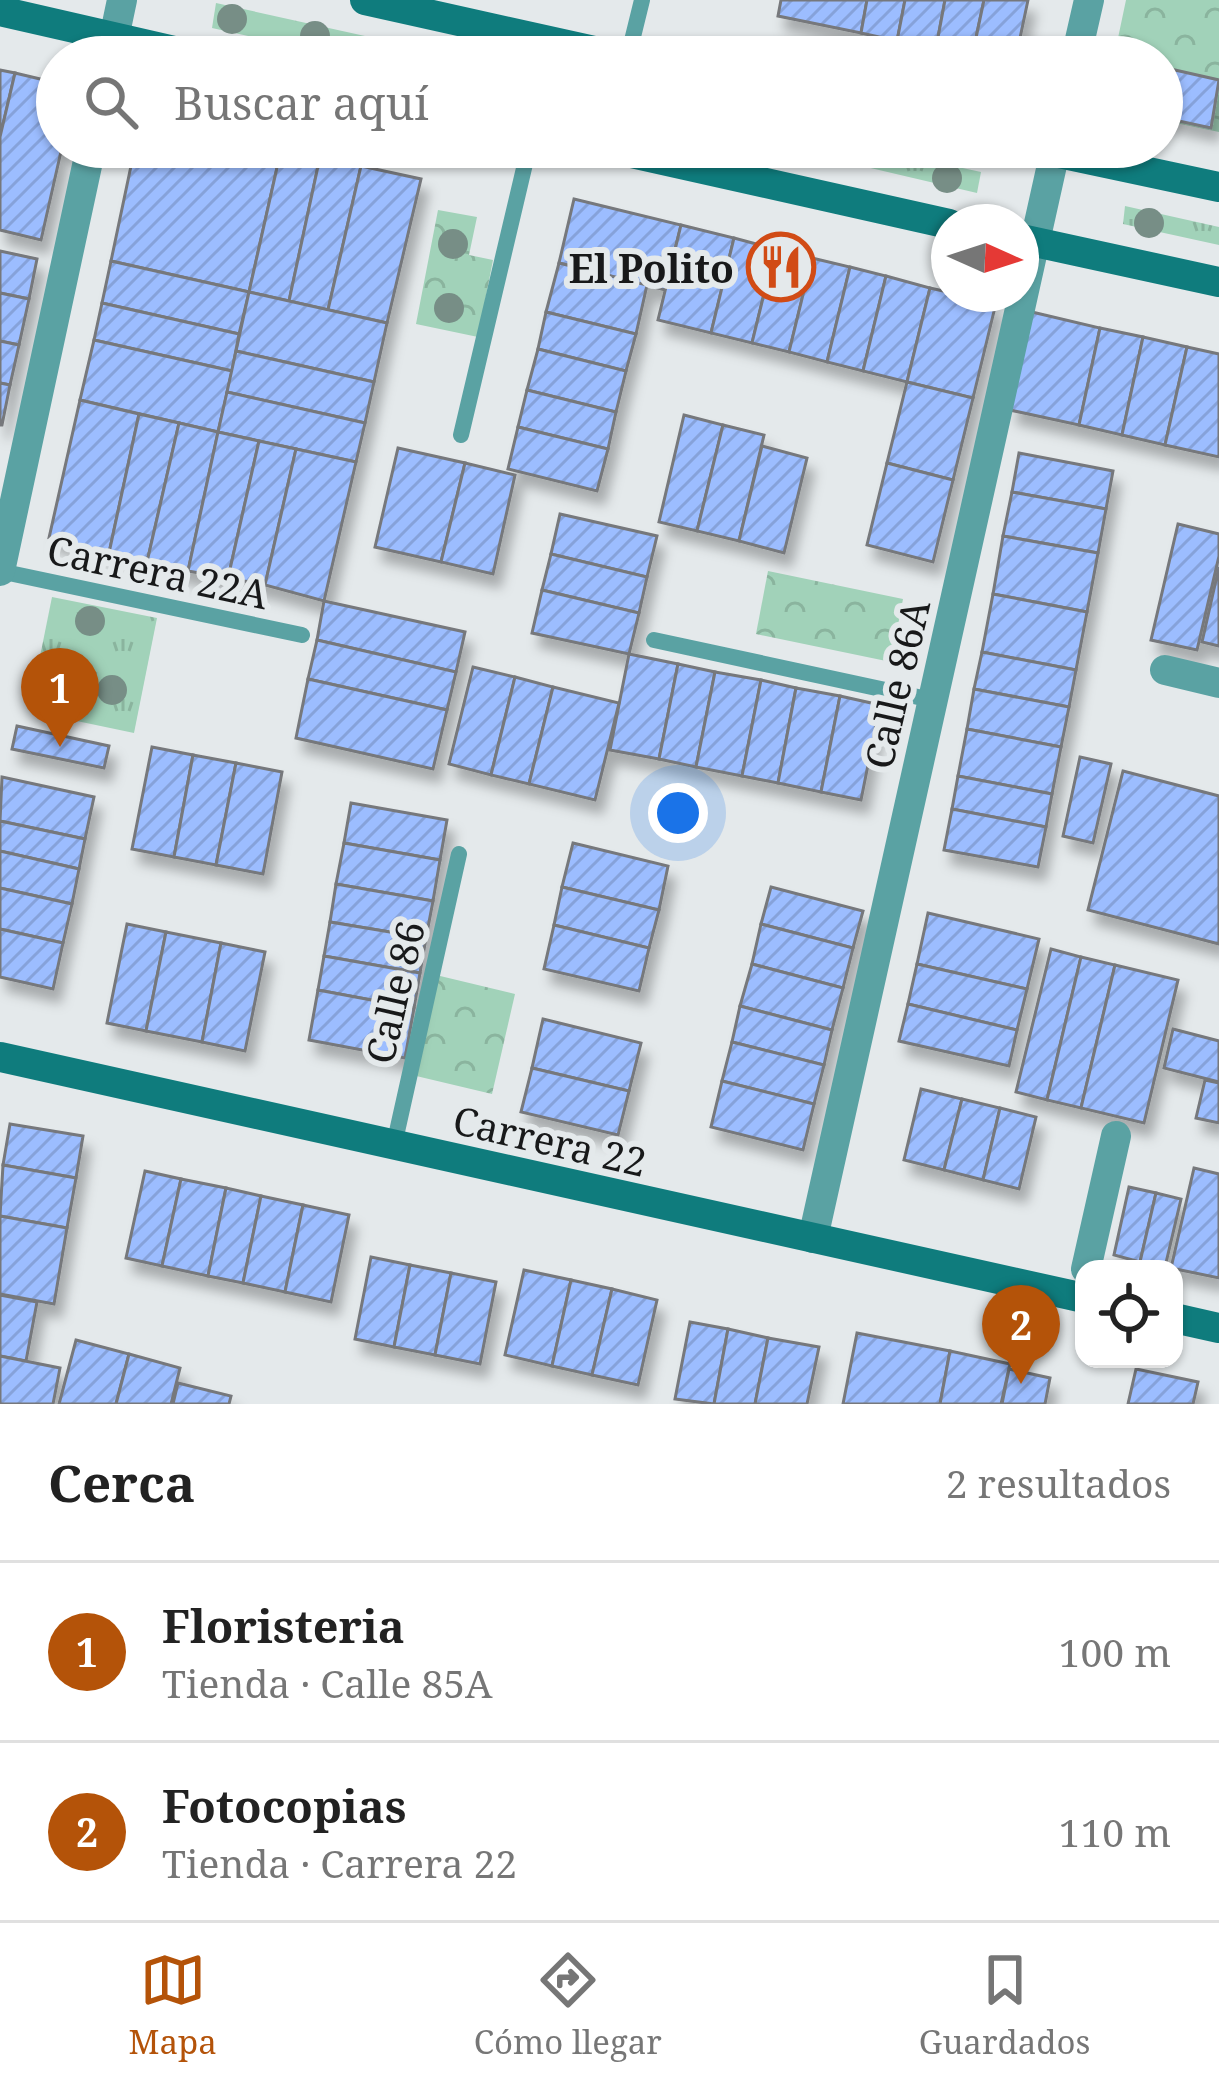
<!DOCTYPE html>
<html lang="es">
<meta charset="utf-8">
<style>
:root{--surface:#fff;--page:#f6f6f6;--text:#222;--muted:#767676;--line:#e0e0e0;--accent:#b45309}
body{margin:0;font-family:"Noto Serif",serif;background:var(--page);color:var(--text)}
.controls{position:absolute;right:36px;bottom:36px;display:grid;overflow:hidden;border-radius:24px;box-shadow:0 3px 9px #0004}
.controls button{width:108px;height:108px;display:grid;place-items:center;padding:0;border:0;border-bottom:3px solid var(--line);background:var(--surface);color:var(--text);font:60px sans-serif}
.compass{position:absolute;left:931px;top:204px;width:108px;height:108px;border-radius:50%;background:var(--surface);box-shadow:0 3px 9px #0004;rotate:93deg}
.you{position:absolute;left:678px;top:813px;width:42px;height:42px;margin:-30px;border:9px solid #fff;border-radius:50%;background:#1a73e8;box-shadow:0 0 0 18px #1a73e833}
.badge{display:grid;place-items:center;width:78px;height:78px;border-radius:50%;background:var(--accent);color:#fff;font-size:39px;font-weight:700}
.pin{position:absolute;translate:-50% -99px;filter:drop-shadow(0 3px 6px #0008)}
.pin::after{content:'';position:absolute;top:63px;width:42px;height:36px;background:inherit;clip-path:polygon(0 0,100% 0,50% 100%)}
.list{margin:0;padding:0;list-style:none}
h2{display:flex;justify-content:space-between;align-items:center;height:156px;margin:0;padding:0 48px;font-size:51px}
h2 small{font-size:39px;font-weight:400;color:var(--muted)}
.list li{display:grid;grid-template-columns:78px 1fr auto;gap:36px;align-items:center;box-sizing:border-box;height:180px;padding:0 48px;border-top:3px solid var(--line)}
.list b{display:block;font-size:45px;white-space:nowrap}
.list p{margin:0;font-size:39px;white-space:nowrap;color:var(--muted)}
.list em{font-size:39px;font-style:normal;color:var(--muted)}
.icon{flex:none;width:66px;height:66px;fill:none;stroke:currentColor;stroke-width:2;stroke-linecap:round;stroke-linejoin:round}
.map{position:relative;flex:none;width:1219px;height:1404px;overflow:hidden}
.search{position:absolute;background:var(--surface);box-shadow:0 3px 9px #0004;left:36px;right:36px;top:36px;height:132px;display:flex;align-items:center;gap:30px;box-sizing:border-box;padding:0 42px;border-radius:66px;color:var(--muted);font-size:45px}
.sheet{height:516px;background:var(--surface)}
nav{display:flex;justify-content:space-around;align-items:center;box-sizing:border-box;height:168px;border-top:3px solid var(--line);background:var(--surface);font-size:33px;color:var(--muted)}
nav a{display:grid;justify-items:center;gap:6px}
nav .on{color:var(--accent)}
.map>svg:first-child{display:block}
</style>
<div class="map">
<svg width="1219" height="1404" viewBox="0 0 1219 1404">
<defs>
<pattern id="grass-tufts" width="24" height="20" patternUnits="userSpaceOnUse" patternTransform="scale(3)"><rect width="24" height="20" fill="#a1d2b9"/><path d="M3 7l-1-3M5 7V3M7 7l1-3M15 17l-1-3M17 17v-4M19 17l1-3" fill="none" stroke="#8ab49e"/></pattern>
<pattern id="park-crowns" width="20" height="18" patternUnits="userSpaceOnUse" patternTransform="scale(3)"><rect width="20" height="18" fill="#a1d2b9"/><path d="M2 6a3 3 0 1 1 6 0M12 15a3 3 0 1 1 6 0" fill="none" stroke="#8ab49e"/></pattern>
<pattern id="building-hatch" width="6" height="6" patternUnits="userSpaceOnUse" patternTransform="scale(3)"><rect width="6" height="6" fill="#9cbdff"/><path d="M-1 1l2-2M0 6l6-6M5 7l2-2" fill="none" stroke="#86a2da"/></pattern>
<filter id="shadow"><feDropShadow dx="7" dy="13" stdDeviation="6" flood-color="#0004"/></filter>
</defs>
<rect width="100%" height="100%" fill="#e4e9eb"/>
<g fill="url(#grass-tufts)">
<path d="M216,3l244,54h-117l-131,-29z"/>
<path d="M781,147h85l115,25 -4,21z"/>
<path d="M1125,206l94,21v18l-96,-21z"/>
<path d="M52,597l105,21 -23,115 -105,-22z"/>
</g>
<g fill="url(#park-crowns)">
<path d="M1126,0h93v132l-57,-12v-63h-48z"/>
<path d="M438,210l39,7 -8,38 24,5 -15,77 -62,-13z"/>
<path d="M768,571l135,28 -12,63 -135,-28z"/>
<path d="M436,975l79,19 -23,100 -80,-19z"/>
</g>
<g fill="url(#building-hatch)" stroke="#76787b" stroke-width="3" filter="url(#shadow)">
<path d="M781,0h86l-6,33 -83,-17z"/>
<path d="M867,0h38l-8,41 -36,-8z"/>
<path d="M905,0h40l-9,48 -39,-7z"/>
<path d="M945,0h39l-12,56 -36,-8z"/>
<path d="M984,0h44l-12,57h-44z"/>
<path d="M0,70l15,3 -15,64z"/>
<path d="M1175,70l44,10 -8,48 -46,-10z"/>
<path d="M15,73l42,10v64h5l-21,93 -41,-10v-93z"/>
<path d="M135,147l146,3 -32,142 -138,-31z"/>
<path d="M281,150l39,7 -31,144 -40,-9z"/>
<path d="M320,157l41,9 -33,144 -39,-9z"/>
<path d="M361,166l60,13 -34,144 -59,-13z"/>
<path d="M574,199l107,26 -16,65 -106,-27z"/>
<path d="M681,225l53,13 -23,95 -53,-13z"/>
<path d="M734,238l41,11 -23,94 -41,-10z"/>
<path d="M775,249l37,9 -23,94 -37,-9z"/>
<path d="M0,251l37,8 -8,40 -29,-6z"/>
<path d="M812,258l38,9 -23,95 -38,-10z"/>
<path d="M111,261l138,31 -10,42 -137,-31z"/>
<path d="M559,263l88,22 -11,49 -90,-22z"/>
<path d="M850,267l36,9 -23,95 -36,-9z"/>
<path d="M886,276l44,12 -23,94 -44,-11z"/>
<path d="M930,288l66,15 -23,95 -66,-16z"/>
<path d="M249,292l138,31 -13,59 -138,-31z"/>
<path d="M0,293l29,6 -10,46 -19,-4z"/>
<path d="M102,303l137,31 -7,37 -138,-31z"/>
<path d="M546,312l90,22 -10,37 -88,-22z"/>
<path d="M1032,312l68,16 -21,97 -69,-15z"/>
<path d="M1100,328l43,9 -21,98 -43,-10z"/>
<path d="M1143,337l44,10 -22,98 -43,-10z"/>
<path d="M94,340l138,31 -14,61 -138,-32z"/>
<path d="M0,341l19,4 -9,40 -10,-2z"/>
<path d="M1187,347l32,7v103l-54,-12z"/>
<path d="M538,349l88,22 -10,41 -89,-22z"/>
<path d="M236,351l138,31 -9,41 -138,-31z"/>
<path d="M907,382l66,16 -20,82 -66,-17z"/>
<path d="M0,383l10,2 -8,40h-2z"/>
<path d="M527,390l89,22 -8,37 -90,-22z"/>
<path d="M227,392l138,31 -9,39 -138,-30z"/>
<path d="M80,400l59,14 -30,139 -60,-15z"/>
<path d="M139,414l40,9 -32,139 -38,-9z"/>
<path d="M684,415l39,10 -26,106 -38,-9z"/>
<path d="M179,423l39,9 -30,139 -41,-9z"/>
<path d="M723,425l41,10 -25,106 -42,-10z"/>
<path d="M518,427l90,22 -11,42 -89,-22z"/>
<path d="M218,432l41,9 -31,137 -40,-7z"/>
<path d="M259,441l37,8 -31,136 -37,-7z"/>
<path d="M762,446l45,12 -23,95 -45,-12z"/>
<path d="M398,448l67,15 -24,99 -66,-15z"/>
<path d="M296,449l60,13 -32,139 -59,-16z"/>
<path d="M1019,453l94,18 -7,38 -94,-17z"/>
<path d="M465,463l50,12 -22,99 -52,-12z"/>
<path d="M887,463l66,17 -20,82 -66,-17z"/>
<path d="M1012,492l94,17 -8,44 -95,-17z"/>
<path d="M560,514l97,22 -10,41 -96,-23z"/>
<path d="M1178,524l41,10v22l-22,94 -46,-10z"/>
<path d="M1003,536l95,17 -11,59 -94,-18z"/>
<path d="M551,554l96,23 -8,36 -97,-23z"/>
<path d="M1219,567v79l-17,-4z"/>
<path d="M542,590l97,23 -10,41 -97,-21z"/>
<path d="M993,594l94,18 -11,58 -94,-18z"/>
<path d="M324,601l141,31 -9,40 -139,-32z"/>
<path d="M317,640l139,32 -9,38 -139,-31z"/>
<path d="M982,652l94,18 -7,37 -95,-18z"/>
<path d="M629,654l49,10 -19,95 -49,-9z"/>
<path d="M678,664l37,8 -19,95 -37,-8z"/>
<path d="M473,667l42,10 -24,98 -42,-11z"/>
<path d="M715,672l46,8 -19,96 -46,-9z"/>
<path d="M515,677l38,10 -24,97 -38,-9z"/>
<path d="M308,679l139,31 -14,59 -137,-31z"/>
<path d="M761,680l35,8 -18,95 -36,-7z"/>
<path d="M553,687l66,16 -24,97 -66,-16z"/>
<path d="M796,688l44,8 -19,96 -43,-9z"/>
<path d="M974,689l95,18 -8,40 -94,-18z"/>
<path d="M840,696l40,9 -19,95 -40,-8z"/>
<path d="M17,726l92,20 -5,22 -92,-19z"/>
<path d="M967,729l94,18 -9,47 -94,-18z"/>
<path d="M152,747l41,8 -19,102 -42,-8z"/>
<path d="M193,755l43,8 -20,102 -42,-8z"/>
<path d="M1080,757l31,7 -18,79 -30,-7z"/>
<path d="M236,763l46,9 -19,102 -47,-9z"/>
<path d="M1123,771l96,25v148l-131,-34z"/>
<path d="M958,776l94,18 -6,33 -94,-18z"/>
<path d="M2,777l92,20 -9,42 -85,-18z"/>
<path d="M351,803l96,17 -7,40 -96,-17z"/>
<path d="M952,809l94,18 -8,40 -94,-17z"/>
<path d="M0,821l85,18 -6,30 -79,-18z"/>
<path d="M344,843l96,17 -7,41 -97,-17z"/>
<path d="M573,843l95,23 -9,44 -97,-23z"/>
<path d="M0,851l79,18 -7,35 -72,-16z"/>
<path d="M336,884l97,17 -7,37 -96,-16z"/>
<path d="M562,887l97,23 -10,38 -95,-23z"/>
<path d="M771,887l92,24 -10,37 -92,-24z"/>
<path d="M0,888l72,16 -9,39 -63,-14z"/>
<path d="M928,913l111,26 -12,50 -110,-25z"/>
<path d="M330,922l96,16 -6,35 -96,-17z"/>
<path d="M127,924l39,8 -20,99 -39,-8z"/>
<path d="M761,924l92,24 -10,40 -91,-24z"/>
<path d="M554,925l95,23 -10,43 -95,-22z"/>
<path d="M0,929l63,14 -10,46 -53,-12z"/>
<path d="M166,932l55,11 -19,99 -56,-11z"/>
<path d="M221,943l44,9 -20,99 -43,-9z"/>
<path d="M1051,949l30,8 -34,143 -31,-8z"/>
<path d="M324,956l96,17 -6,35 -96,-18z"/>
<path d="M1081,957l34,8 -34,143 -34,-8z"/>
<path d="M752,964l91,24 -11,42 -92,-24z"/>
<path d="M917,964l110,25 -10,41 -109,-26z"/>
<path d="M1115,965l63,15 -34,143 -63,-15z"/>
<path d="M318,990l96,18 -9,50 -96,-18z"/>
<path d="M908,1004l109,26 -8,36 -110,-25z"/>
<path d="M740,1006l92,24 -8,35 -92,-23z"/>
<path d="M543,1019l98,24 -12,48 -97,-23z"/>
<path d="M1173,1029l46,12v41l-55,-14z"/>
<path d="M732,1042l92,23 -10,39 -92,-23z"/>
<path d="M532,1068l97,23 -11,44 -97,-23z"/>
<path d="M1205,1080l14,3v40l-23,-5z"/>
<path d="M722,1081l92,23 -11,46 -92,-23z"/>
<path d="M921,1089l41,10 -18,71 -40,-10z"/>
<path d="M962,1099l38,9 -17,72 -39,-10z"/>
<path d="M1000,1108l36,9 -17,72 -36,-9z"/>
<path d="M10,1124l73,12 -7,42 -73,-13z"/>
<path d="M3,1165l73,13 -9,50 -67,-12z"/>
<path d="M1194,1168l25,6v104l-48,-10z"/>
<path d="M145,1171l36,8 -19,87 -36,-8z"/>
<path d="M181,1179l45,9 -18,88 -46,-10z"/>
<path d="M1129,1187l27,6 -16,69 -26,-7z"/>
<path d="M226,1188l35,8 -18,87 -35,-7z"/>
<path d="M1156,1193l25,6 -16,68 -25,-5z"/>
<path d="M261,1196l42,9 -18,87 -42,-9z"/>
<path d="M303,1205l46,10 -18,87 -46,-10z"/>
<path d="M0,1216l67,12 -13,76 -54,-10z"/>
<path d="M371,1257l39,8 -16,82 -39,-8z"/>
<path d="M410,1265l41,8 -16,82 -41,-8z"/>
<path d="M524,1270l47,10 -19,86 -47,-11z"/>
<path d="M451,1273l45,9 -16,82 -45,-9z"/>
<path d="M571,1280l41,9 -20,86 -40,-9z"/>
<path d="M612,1289l45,11 -19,85 -46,-10z"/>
<path d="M0,1295l37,7 -11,59 -26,-5z"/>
<path d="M690,1322l38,7 -14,75 -39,-5z"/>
<path d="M728,1329l40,9 -13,66h-41z"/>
<path d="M857,1333l93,18 -10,53h-97z"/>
<path d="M768,1338l51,9 -12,57h-52z"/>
<path d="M76,1340l53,14 -13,50h-57z"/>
<path d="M950,1351l60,13 -9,40h-61z"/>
<path d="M129,1354l51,14 -9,36h-55z"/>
<path d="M0,1356l60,12 -7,36h-53z"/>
<path d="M1009,1369l41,9 -5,26h-43z"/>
<path d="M1136,1369l62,13 -5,22h-65z"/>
<path d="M178,1383l53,13 -2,8h-56z"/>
</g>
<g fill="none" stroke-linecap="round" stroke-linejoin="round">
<g stroke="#5aa2a3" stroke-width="16">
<path d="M628,57l14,-57"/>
<path d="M461,435l68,-288"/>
<path d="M0,571l302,64"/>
<path d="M654,640l278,60"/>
<path d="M394,1145l65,-291"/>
</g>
<g stroke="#5aa2a3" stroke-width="30">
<path d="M110,57l12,-57"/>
<path d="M1076,57l13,-57"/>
<path d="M0,571l91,-424"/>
<path d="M1165,670l54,13"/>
<path d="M813,1238l243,-1091"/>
<path d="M1086,1269l30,-133"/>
</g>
<g stroke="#0f7c7d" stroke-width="30">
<path d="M365,0l256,57"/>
<path d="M0,11l201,46"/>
<path d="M605,147l344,77"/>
<path d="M1031,147l188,40"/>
<path d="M1021,239l198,43"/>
<path d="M0,1057l1084,241"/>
<path d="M1174,1318l45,10"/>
</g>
</g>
<g fill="#778e86">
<circle cx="232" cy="19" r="15"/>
<circle cx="315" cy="36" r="15"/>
<circle cx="947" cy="178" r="15"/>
<circle cx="1149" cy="223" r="15"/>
<circle cx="453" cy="244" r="15"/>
<circle cx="449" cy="308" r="15"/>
<circle cx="90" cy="621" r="15"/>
<circle cx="70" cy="684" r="15"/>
<circle cx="112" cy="690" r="15"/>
</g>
<defs>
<symbol id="restaurant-ring" viewBox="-11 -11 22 22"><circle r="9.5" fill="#e4e9eb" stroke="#d14b15" stroke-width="1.5"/><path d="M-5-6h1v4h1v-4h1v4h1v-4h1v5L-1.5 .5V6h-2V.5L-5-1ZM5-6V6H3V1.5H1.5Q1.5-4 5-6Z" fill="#d14b15"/></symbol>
</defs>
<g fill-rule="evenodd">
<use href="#restaurant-ring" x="743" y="229" width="76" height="76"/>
</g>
<g text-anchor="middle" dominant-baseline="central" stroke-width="12" stroke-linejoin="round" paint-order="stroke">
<g font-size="39" font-weight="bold" fill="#18191a" stroke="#e4e9eb" text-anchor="end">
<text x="734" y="267">El Polito</text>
</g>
<g font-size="39" fill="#18191a" stroke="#e4e9eb">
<text transform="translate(158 571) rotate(12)">Carrera 22A</text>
<text transform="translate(896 684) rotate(-77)">Calle 86A</text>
<text transform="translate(394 992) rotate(-77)">Calle 86</text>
<text transform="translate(550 1140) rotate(13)">Carrera 22</text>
</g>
</g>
</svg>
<div class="controls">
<button><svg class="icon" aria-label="locate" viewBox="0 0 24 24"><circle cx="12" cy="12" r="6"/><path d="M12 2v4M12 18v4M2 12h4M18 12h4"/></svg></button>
</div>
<svg class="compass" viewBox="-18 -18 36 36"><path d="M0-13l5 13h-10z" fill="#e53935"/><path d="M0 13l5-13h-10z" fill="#767676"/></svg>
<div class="you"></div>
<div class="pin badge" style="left:60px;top:747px">1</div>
<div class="pin badge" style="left:1021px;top:1384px">2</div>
<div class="search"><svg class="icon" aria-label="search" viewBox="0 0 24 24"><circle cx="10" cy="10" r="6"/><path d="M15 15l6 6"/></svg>Buscar aquí</div>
</div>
<section class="sheet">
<h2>Cerca<small>2 resultados</small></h2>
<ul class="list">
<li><span class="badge">1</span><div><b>Floristeria</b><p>Tienda · Calle 85A</p></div><em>100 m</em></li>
<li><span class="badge">2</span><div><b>Fotocopias</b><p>Tienda · Carrera 22</p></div><em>110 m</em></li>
</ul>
</section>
<nav>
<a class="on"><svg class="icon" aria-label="map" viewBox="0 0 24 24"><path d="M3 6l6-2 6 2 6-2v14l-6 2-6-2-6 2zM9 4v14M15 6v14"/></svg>Mapa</a>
<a><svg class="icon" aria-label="directions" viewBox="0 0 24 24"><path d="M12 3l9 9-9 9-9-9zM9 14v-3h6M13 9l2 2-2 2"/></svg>Cómo llegar</a>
<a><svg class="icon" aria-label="saved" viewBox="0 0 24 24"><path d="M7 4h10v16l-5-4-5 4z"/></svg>Guardados</a>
</nav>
